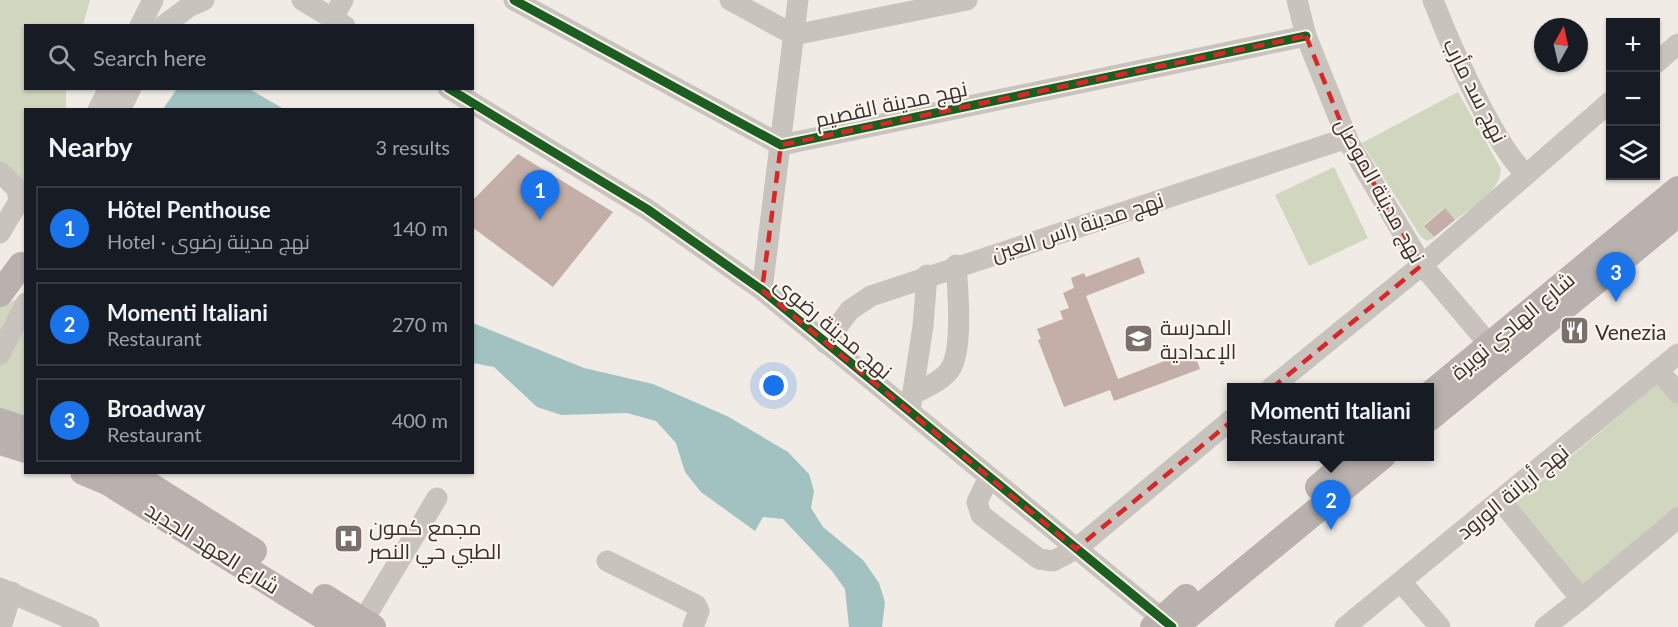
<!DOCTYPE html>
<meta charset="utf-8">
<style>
:root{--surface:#171b24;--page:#242831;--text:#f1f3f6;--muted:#9ea1a6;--line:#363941;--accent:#1a73e8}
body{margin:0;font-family:Lato,Cairo,sans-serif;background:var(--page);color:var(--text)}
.controls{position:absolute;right:18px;top:18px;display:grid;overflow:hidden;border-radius:0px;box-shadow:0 2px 4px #0004}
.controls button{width:54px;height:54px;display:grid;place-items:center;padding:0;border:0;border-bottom:2px solid var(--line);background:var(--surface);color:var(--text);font:30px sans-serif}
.compass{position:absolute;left:1534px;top:18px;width:54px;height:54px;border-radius:50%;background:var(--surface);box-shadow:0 2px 4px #0004;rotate:8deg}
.you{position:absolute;left:774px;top:386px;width:21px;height:21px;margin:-15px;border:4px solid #fff;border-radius:50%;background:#1a73e8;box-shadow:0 0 0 9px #1a73e833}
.badge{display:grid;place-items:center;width:39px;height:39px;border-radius:50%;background:var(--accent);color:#fff;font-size:20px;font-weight:700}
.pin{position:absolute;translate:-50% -50px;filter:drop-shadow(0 2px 3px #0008)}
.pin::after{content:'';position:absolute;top:32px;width:21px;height:18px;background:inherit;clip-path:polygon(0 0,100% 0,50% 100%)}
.popup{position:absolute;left:1227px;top:383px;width:207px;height:78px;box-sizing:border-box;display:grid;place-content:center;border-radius:0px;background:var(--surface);filter:drop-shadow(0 2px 4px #0005);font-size:20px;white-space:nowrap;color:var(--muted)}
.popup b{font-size:22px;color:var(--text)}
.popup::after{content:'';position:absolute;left:50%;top:100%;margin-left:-12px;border:12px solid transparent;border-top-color:var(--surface)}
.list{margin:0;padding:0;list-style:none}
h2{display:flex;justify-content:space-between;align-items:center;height:78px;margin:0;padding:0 24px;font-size:26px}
h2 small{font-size:20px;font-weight:400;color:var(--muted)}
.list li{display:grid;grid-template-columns:39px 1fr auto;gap:18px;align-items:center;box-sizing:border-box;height:84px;margin:0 12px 12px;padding:0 12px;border:2px solid var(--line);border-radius:0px}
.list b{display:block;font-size:22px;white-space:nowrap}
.list p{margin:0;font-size:20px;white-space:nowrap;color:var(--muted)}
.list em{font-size:20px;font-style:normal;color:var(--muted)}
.icon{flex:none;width:33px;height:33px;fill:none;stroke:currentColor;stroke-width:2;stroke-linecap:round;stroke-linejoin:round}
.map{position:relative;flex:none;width:1678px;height:627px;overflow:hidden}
.search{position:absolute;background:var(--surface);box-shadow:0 2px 4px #0004;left:24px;top:24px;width:450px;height:66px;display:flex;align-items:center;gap:15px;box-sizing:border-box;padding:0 21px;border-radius:0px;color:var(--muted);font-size:22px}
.panel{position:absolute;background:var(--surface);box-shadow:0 2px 4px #0004;left:24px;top:108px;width:450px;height:366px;border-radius:0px}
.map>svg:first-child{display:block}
</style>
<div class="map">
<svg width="1678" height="627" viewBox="0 0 1678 627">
<rect width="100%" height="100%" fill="#f0ebe5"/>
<g fill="#d1d6bf">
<path d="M0,0h90l-7,25 -57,1v62l40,1v20l-40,1 -1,74 -25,-21z"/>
<path d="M1458,92l43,77c-2,24 -28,37 -46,51l-11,-12 -20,17 10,13 -7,3 -6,-4 -59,-94z"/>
<path d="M1334,167l34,71 -59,28 -34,-71z"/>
<path d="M25,295v124l-25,-8v-104z"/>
<path d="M1661,381l17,20v107l-96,80 -70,-82z"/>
</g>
<g fill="#a1c2c1">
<path d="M177,89h72l35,20h-121z"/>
<path d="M473,323l111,45 69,16 74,32 61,36 21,22 5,17 -3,17 12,19 40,33 16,23 6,19 -3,25h-33l-4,-38 -13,-18 -49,-52 -20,-2 -8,14 -54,-39 -16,-20 -9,-29 -20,-22 -29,-8 -66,2 -24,-8 -43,-40 -21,-4z"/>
</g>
<g fill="#c3afa7">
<path d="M518,154l95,58 -60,75 -81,-60v-26z"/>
<path d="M1445,208l10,12 -21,17 -10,-11z"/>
<path d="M1139,257l6,16 -59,23 32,83 75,-29 7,19 -86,32 -4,-11 -46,17 -26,-67 3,-1 -4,-10 26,-10 -3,-8 9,-3 -6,-15 11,-5 -3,-10 13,-5 2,4z"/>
</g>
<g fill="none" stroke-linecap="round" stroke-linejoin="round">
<g stroke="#c9c3be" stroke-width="21">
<path d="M302,0l43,26"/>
<path d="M514,0l267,145 525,-109"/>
<path d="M730,0l64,35 173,-35"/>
<path d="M1297,0l9,36 43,107 73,122 77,91"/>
<path d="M1433,0c16,42 62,147 93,174"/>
<path d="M333,18l10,-18"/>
<path d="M140,26l13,-26"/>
<path d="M163,26l27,-20 14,-6"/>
<path d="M1656,63l22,-19"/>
<path d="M448,88l199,121 115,81 410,337"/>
<path d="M98,110l11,-22"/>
<path d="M120,110l11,-22"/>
<path d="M0,172l17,17 2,12 -19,32"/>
<path d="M762,290l36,-290"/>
<path d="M825,343l25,-33 21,-14 476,-158"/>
<path d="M0,354l26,-51"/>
<path d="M1658,370l20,23"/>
<path d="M1271,388l151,-123 188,-163"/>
<path d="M912,395c12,-7 31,-14 39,-27 12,-21 7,-78 5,-103"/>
<path d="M911,404l12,-78 4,-51"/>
<path d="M989,477l-12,25 4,13 58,44 14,2 23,-12 156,-130"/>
<path d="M1501,501l80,98 97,-81"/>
<path d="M607,561l89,44 3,6 -6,16"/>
<path d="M1401,582l39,45"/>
<path d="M0,588l89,39"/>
<path d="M363,621l74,-123"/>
<path d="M1,627l11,-35"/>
<path d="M1345,627l333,-273"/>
<path d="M1545,627l36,-28"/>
</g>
<g stroke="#b8b1ad" stroke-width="26">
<path d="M0,294l21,-29"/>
<path d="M1430,394l248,-205"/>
<path d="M1430,418l248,-204"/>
<path d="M0,421l26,9"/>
<path d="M0,442l26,8"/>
<path d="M83,472l24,10 233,145"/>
<path d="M129,472l125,79"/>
<path d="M1318,487l36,-31"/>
<path d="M325,597l48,30"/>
<path d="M1153,627l33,-30"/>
<path d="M1175,627l208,-171"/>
</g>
<defs>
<g id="cycleway">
<path d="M514,0l267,145 525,-109"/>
<path d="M448,88l199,121 115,81 410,337"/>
</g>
</defs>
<use href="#cycleway" stroke="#fbf5ee" stroke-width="13"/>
<use href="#cycleway" stroke="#1b5e20" stroke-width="9"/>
</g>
<path fill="none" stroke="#d62828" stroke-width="4.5" stroke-dasharray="12 8" stroke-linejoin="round" d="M1306,36l41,102 75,127 -346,284 -314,-259 19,-145z"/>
<defs>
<symbol id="restaurant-square" viewBox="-11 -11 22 22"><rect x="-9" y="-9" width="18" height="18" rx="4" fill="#7a716c" stroke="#fbf5ee"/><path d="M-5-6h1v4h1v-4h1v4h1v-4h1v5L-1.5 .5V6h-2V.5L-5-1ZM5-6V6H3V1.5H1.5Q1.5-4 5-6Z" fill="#fff"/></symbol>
<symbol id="school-square" viewBox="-11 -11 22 22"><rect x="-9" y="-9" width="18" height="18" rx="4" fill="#7a716c" stroke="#fbf5ee"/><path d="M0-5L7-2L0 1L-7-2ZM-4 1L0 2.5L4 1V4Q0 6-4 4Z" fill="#fff"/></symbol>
<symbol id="hospital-square" viewBox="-11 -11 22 22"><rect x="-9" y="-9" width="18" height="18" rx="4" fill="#7a716c" stroke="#fbf5ee"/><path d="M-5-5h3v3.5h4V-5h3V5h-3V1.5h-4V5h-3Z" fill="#fff"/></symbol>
</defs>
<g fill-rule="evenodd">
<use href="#restaurant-square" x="1558" y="314" width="33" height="33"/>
<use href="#school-square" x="1122" y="322" width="33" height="33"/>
<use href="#hospital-square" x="332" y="522" width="33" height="33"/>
</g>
<g text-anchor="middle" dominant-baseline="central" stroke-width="4.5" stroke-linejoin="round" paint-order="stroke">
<g font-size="21" fill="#3b302b" stroke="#fbf5ee">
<text transform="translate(1476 90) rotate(63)">نهج سد مأرب</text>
<text transform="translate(891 103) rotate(-12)">نهج مدينة القصيم</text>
<text transform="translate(1381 190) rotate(61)">نهج مدينة الموصل</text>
<text transform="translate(1077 226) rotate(-18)">نهج مدينة راس العين</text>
<text transform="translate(1512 325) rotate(-40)">شارع الهادي نويرة</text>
<text transform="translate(834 327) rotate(40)">نهج مدينة رضوى</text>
<text transform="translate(1512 491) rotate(-39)">نهج أريانة الورود</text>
<text transform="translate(213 547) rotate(32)">شارع العهد الجديد</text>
</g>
<g font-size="21" fill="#3b302b" stroke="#fbf5ee" text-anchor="start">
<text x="1160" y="326">المدرسة<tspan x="1160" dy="24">الإعدادية</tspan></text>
<text x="1595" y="331">Venezia</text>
<text x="369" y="526">مجمع كمون<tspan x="369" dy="24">الطبي حي النصر</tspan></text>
</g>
</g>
</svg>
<div class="controls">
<button>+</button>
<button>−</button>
<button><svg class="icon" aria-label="layers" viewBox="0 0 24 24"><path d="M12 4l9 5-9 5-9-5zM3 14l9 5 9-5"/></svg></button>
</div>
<svg class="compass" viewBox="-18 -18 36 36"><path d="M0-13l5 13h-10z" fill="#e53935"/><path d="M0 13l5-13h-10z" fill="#9ea1a6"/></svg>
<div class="you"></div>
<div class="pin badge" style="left:540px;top:220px">1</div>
<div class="pin badge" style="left:1331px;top:530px">2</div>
<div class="popup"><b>Momenti Italiani</b>Restaurant</div>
<div class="pin badge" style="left:1616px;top:302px">3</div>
<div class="search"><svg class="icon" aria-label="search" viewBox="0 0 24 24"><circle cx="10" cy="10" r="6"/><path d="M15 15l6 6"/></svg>Search here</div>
<section class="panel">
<h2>Nearby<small>3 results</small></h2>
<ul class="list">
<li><span class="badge">1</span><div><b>Hôtel Penthouse</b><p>Hotel · نهج مدينة رضوى</p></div><em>140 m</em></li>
<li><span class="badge">2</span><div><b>Momenti Italiani</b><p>Restaurant</p></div><em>270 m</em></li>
<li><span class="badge">3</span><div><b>Broadway</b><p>Restaurant</p></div><em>400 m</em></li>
</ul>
</section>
</div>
